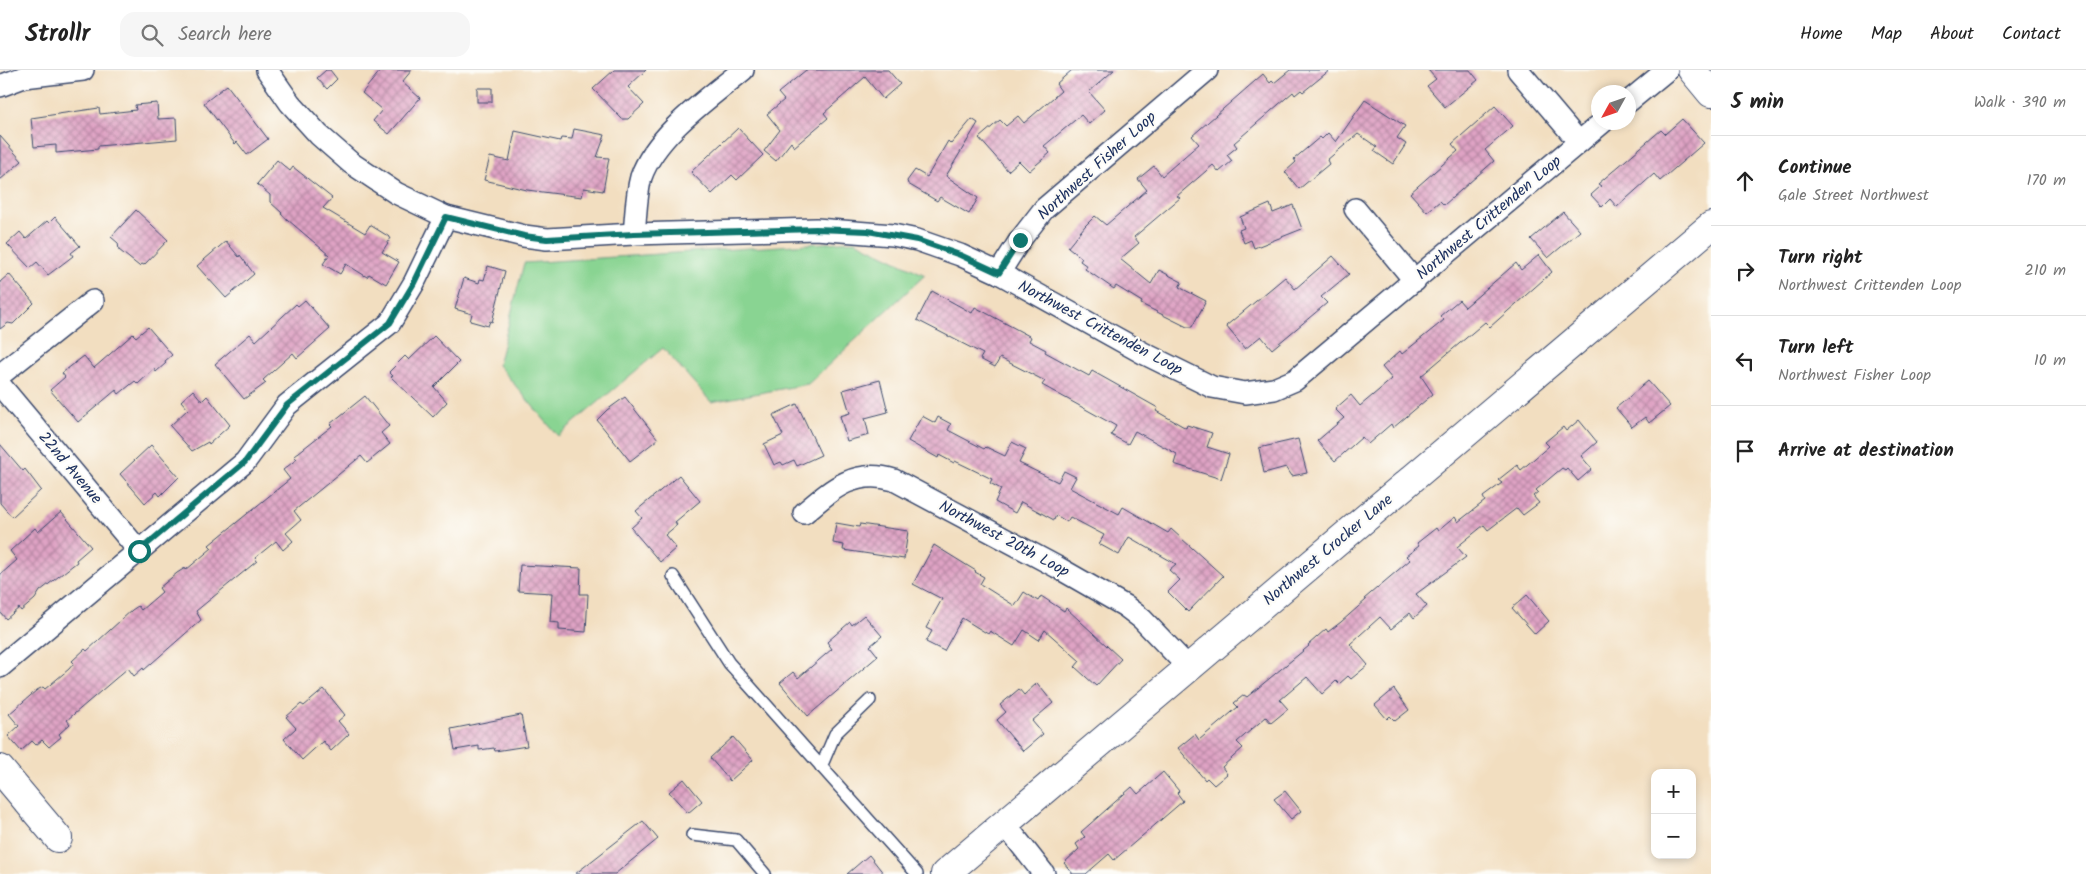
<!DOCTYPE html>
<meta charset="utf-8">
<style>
:root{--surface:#fff;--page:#f6f6f6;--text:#222;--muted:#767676;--line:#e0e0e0}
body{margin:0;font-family:Kalam,sans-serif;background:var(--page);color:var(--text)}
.controls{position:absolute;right:15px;bottom:15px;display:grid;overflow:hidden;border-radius:10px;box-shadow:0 2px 8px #0003}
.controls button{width:45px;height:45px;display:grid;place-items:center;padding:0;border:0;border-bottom:1px solid var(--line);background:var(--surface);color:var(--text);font:25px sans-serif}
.compass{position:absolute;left:1591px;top:15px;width:45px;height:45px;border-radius:50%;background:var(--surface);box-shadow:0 2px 8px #0003;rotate:230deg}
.stop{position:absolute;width:15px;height:15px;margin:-11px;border:4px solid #0f766e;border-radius:50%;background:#fff}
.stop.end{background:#0f766e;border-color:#fff;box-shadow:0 1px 5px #0008}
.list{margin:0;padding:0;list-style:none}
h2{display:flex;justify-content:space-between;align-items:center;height:65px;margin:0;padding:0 20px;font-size:21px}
h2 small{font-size:16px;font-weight:400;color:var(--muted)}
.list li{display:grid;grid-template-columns:32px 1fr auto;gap:15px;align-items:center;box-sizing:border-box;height:90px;padding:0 20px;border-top:1px solid var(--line)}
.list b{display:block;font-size:19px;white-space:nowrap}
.list p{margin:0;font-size:16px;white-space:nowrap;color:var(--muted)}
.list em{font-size:16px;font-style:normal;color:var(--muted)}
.icon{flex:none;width:28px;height:28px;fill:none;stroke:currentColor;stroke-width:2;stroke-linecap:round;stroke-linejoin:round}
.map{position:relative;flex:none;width:1711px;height:804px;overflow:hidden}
header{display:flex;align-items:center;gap:30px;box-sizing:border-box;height:70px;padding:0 25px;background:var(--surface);border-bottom:1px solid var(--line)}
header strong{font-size:24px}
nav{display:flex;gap:28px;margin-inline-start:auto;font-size:18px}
.search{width:350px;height:45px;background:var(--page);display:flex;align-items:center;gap:12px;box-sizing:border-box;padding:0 18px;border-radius:15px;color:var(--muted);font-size:19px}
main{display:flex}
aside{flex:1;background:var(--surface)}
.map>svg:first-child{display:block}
</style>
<header>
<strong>Strollr</strong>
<div class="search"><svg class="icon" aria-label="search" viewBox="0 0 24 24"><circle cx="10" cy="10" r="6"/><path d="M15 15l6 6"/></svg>Search here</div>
<nav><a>Home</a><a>Map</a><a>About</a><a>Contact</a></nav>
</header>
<main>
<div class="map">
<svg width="1711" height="804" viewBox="0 0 1711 804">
<defs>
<pattern id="building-cross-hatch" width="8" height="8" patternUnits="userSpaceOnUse" patternTransform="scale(1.25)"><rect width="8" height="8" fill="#dfa3c4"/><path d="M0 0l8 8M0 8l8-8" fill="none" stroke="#b485a2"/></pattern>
</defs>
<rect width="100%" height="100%" fill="#fdfcf7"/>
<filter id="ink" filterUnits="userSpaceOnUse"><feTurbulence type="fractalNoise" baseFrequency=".02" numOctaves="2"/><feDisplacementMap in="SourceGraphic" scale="10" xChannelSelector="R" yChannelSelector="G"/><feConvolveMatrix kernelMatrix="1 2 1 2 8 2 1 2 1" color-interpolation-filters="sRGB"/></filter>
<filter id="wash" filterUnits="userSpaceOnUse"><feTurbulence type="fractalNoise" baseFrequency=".0096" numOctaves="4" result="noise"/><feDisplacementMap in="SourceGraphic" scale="20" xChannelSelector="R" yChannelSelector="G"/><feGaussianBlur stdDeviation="1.12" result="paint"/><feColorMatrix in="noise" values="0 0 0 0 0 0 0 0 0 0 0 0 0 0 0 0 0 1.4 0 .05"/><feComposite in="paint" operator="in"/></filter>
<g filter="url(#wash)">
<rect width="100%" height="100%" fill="#f2dec0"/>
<path fill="#89d492" stroke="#528278" d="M855,171l70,34 -117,109 -97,18 -48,-54 -105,88 -60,-71 26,-102z"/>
<g id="blocks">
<g fill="url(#building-cross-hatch)">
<path d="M326,0h4l7,9 -10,10 -10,-11z"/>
<path d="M381,0h31l-10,12 18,16 -31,36 -16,-13 9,-11 -20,-17z"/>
<path d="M614,0h32l-18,17 16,17 -16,15h-6l-29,-30z"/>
<path d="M806,0h82l12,14 -17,15 -18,-22 -41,36 4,5 -34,29 -3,-5 -15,19 -12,-10 16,-21 -13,-16 17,-14 -6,-7z"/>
<path d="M1072,0h42l-25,22 16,18 -16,14 -8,-9 -37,31 6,7 -21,18 -10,-10 -11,10 -29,-33 21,-18 6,6 12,-10 6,7 37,-32 -5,-7z"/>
<path d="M1290,0h40l-27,22 -2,-2 -6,5 -2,-3 -59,51 3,4 -10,8 5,6 -13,11 -6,-7 -36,31 3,2 -46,39 5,6 -19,16 31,25 8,-14 23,12 -3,5 27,14 -14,26h-5l-46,-23 1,-2 -26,-16 -2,3 -29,-20 2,-3 -7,-5 2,-3 -14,-11 17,-21 10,-10 11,9 41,-35 -9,-11 16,-13 8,10 37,-32 -7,-8 71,-62 7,9 2,-2 2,2z"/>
<path d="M1428,0h42l8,10 -33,27 -18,-21 9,-7z"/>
<path d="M227,15l41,54 -21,16 -10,-13 -2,2 -31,-41z"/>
<rect x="477" y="18" width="15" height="14"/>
<path d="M1365,30l40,26 -8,12 9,6 -13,20 -19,-13 3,-4 -19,-13 -31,26 2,4 -30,25 -14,-17 11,-10 -2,-3 26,-22 2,2 6,-6 8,9z"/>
<path d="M157,33l1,16 18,-1 1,21 -79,7v3l-42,4v-8l-22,2 -3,-29 68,-10 1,6 36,-4 -1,-5z"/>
<path d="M1495,36l18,20 -28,24 9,11 -50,44 -4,-4 -13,11 -17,-19 48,-42 -6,-7z"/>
<path d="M972,49l6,4 -32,53 32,22 -9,16 -29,-17 -3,4 -29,-17 -1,-3 8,-11 12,7 21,-36 3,3z"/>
<path d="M1682,49l22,24 -44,38 -6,-7 -37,33 -7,-8 -8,8 -11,-12 10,-9 -3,-2 63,-54 4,4z"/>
<path d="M738,58l25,27 -26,25 -5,-5 -20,19 -21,-22z"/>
<path d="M574,59l31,6 -8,22 12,1 -6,33 -19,-3 -2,9 -55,-7 -43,-10 6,-23 19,4 6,-30 45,10 1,-3 11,1z"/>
<path d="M0,66l22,25 -22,19z"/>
<path d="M277,90l13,11 3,-4 39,31 -9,10 42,25 5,-8 21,13 -9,14 17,10 -13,22 -17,-10 -2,3 -21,-13 -6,10 -17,-10 6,-9 -48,-41 1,-1 -12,-11v-7l-13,-11z"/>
<path d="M1270,134l3,9 20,-8 9,24 -48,19 -3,-8 -7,3 -5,-13 5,-2 -4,-11z"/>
<path d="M136,140l32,30 -24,25 -2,-1 -3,2 -20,-16 -1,-7 -7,-6z"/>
<path d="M1563,142l17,19 -32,27 -17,-19z"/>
<path d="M55,147l25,29 -9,7 2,3 -25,19 -11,-13 -7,6 -23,-24 13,-12 6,7 21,-18 2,2z"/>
<path d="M226,171l13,16 1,-2 14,19 -28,24 -29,-32z"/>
<path d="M1539,185l13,17 -62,55 -5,-5 -64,54 12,18 -40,34 -2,-4 -23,20 -6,-7 -27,24 -18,-20 27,-23 -9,-9 16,-14 9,11 32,-27 -10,-12 18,-16 2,3 42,-34 -4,-4 19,-16 6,7 51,-44 5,7z"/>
<path d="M1333,186l16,18 -28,23 6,6 -55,46 -11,-13 -16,13 -19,-23 59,-49 10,12z"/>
<path d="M488,196l17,5 -13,51 -2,-1 -2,5 -18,-5 2,-7 -17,-5 9,-31 15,5 1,-4 4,1z"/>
<path d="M9,204l25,29 -21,21 -5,-1 -8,6v-47z"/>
<path d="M932,221l40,22 3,-6 56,30 -2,4 17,9 -1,2 44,24 3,-5 66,37 -2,3 30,17 1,-3 25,8 -5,14 22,7 -8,25 -47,-15 3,-10 -42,-23 -7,13 -17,-9 5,-9 -74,-41 3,-4 -45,-23 -5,9 -15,-8 3,-5 -66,-34z"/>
<path d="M305,230l25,29 -33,29 -4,-5 -30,27 3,3 -22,16 -29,-35 35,-30 6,7 40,-37 2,2z"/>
<path d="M148,257l24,28 -7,6 1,2 -10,9 -2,-3 -16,15 -3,-3 -16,13 -3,-4 -38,32 -28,-32 15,-13 -3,-4 22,-17 10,12 39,-34 3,3z"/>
<path d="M434,266l25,26 -25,25 13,15 -14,15 -42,-40 2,-1 -4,-4 16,-16 4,4z"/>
<path d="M880,310l8,32 -23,6 4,17 -22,6 -7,-25 10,-3 -7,-23z"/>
<path d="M1648,311l22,25 -21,17 -4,-6 -13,10 -16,-19z"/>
<path d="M193,320l9,11 5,-5 23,29 -21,19 -1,-2 -16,9 -22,-25 18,-17 -7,-8z"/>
<path d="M365,326l24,30 -8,7 9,11 -23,19 -6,-7 -67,55 7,9 -15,13 7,8 -10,9 -7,-9 -21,17 2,3 -61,50 5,9 -57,50 -1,-2 -9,8 -6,-8 -61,52 3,4 -11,10 2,3 -12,10 -7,-7 -6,5 -4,-4 -11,10 -13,-15 11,-10 -10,-12 28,-24 6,-3 2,2 24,-20 5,-6 -2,-2 13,-12 2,2 45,-41 6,-4 3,4 21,-18 -3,-4 18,-15 8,-5 1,2 26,-22 -3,-3 81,-66 -7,-9 14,-11 -3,-3 38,-30 -2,-2z"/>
<path d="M625,327l33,42 -28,22 -33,-41 10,-10z"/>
<path d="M797,334l24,51 -24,11 -3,-6 -11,5 -2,-3 -7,3 -10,-21 19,-9 -10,-20z"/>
<path d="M922,346l13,7 3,-6 13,7 -3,6 36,19 2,-2 19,9 7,-14 14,7 -7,14 39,19 6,-11 12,6 -6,11 49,26 4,-7 45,26 3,-4 52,47 -35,36 -20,-20 12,-12 -11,-10 7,-6 -47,-27 -10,18 -20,-11 5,-9 -34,-18 -3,5 -11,-7 -2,5 -33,-18 -6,11 -20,-11 6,-13 -11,-6 2,-4 -37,-18 -1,2 -15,-8 -1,3 -30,-17z"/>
<path d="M1579,350l18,22 -16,14 11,13 -14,12 -11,-13 -2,2 -3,-2 -26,22 2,2 -5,4 6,7 -16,12 -6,-7 -29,22 -4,-5 -27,22 9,10 -50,37 11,12 -13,12 -4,-5 -19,16 -11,-12 -30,27 18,21 -17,14 -3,-3 -9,8 -3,-3 -14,13 -15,-17 -27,23 8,9 -17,14 -5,-6 -29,25 6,6 -21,19 5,7 -13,11 -7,-7 -2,2 -27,-32 17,-14 4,6 39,-33 -4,-4 10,-8 3,2 62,-51 -1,-1 18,-16 2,3 13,-10 25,-22 -2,-1 46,-39 -4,-4 13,-10 -2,-3 19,-15 2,3 17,-14 3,5 27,-21 -2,-4 19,-14 -4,-3 19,-15 4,5 28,-24 -4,-4 18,-15 3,4z"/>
<path d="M1298,369l9,34 -15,3 -6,-9 -22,6 -5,-25z"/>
<path d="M0,374l23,27 2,-2 16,21 -29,27 -12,-14z"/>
<path d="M151,375l28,32 -19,19 -3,-4 -12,11 -25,-29z"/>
<path d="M679,405l21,26 -25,21 2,3 -12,10 11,13 -16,14 -29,-34 11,-10 -6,-7z"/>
<path d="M61,442l30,35 -15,13 1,2 -37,29 -5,8 -14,12 -2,-3 -13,11 -6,-7v-37l17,-15 -7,-9 25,-23 3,4z"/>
<path d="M836,453l23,4 1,-3 48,7 -4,28 -61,-9 1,-5 -11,-2z"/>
<path d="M934,475l42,26 -1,1 9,5 -4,7 35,22 9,-14 14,9 3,-5 23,15 2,-3 55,51 -25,27 -21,-19 5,-6 -35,-31 -6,10 -15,-10 -10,16 -24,-15 -2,3 -26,-16 -18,33 -18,-9 6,-11 -6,-3 16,-29 -29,-15z"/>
<path d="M520,495l61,3 -1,26h8l-2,38 -27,-2v-7l-9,-1 2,-29 -34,-2z"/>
<path d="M1527,525l22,26 -14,13 -23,-26z"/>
<path d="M864,545l18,21 -12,10 8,10 -70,60 -28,-33 13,-11 5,6 34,-29 -5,-7 23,-20 2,3z"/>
<path d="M1037,613l16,20 -21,18 11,13 -20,17 -26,-31 9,-8 -6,-7 19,-16 5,6z"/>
<path d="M324,619l21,26 -7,6 11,13 -18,17 -8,-10 -21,19 -18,-21 12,-11 -10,-11 15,-13 3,2z"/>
<path d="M1394,619l15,21 -14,11 -5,-5 -3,3 -12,-14z"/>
<path d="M521,645l6,31 -32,5 -1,-3 -15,2v-4l-24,4 -4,-21z"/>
<path d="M733,667l20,23 -23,21 -20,-23z"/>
<path d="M1163,702l16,19 -2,2 6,8 -69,59 -5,-6 -23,20h-13l-9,-11 15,-14 -3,-5 9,-7 -4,-5 51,-45 6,7z"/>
<path d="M684,709l18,22 -14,12 -19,-21z"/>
<path d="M1285,721l16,20 -10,8 -17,-20z"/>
<path d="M643,751l15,18 -43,35h-40z"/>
<path d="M869,785l15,19h-37z"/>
</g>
</g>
</g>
<g filter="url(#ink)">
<use href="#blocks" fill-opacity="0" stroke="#3b496d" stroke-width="1"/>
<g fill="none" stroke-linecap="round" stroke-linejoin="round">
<defs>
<g id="lane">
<path d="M673,506l56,87 188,211"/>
<path d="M821,697l14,-33 35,-34"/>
<path d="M692,765l44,5 29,34"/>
</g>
<g id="street">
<path d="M267,0l23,33 29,32 32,28 45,30 50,24 78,19 23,3 87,-5 182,-5 77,6 24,5 43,15 39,18 144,80 69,34 33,6 29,-4 21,-9 308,-258"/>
<path d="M1518,0l61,72"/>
<path d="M0,16l24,-9 59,-7"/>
<path d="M1628,32l39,-32"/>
<path d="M1355,139l60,72"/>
<path d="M634,164c2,-19 2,-39 7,-57 15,-43 68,-79 102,-107"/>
<path d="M999,203l21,-33 24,-31 163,-139"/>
<path d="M0,305l93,-74"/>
<path d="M0,315l139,166"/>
<path d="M804,443c28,-24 51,-45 90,-33l163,87 68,39 17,13 46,48"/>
<path d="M0,597l245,-205 42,-57 103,-82 24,-40 32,-66"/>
<path d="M1004,753l40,51"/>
</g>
<g id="secondary">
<path d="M1692,0l19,23"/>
<path d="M0,699l58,69"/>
<path d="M945,804l766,-648"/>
</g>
</defs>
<use href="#lane" stroke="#3b496d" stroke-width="14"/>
<use href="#street" stroke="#3b496d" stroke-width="24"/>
<use href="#secondary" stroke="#3b496d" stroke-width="30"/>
<use href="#lane" stroke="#fff" stroke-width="11"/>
<use href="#street" stroke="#fff" stroke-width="21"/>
<use href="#secondary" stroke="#fff" stroke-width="28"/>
</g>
</g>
<g fill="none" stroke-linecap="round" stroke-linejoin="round" filter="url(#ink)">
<path stroke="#0f766e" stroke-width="6" d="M139,481l106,-89 42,-57 103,-82 24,-40 32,-66 78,19 23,3 87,-5 182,-5 52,2 49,9 43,15 39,18 21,-33"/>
</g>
<g text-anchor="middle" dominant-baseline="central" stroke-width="4.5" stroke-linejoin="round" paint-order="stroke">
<g font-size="16" fill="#1b2f5e" stroke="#fdfcf7">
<text transform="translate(1097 96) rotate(-42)">Northwest Fisher Loop</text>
<text transform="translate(1489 148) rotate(-40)">Northwest Crittenden Loop</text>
<text transform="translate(1100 258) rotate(28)">Northwest Crittenden Loop</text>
<text transform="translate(70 398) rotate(50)">22nd Avenue</text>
<text transform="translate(1004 469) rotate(28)">Northwest 20th Loop</text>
<text transform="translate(1328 480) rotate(-40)">Northwest Crocker Lane</text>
</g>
</g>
</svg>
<div class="controls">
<button>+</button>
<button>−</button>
</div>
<svg class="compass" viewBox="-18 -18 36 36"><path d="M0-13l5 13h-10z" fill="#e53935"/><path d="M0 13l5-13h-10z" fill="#767676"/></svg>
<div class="stop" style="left:139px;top:481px"></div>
<div class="stop end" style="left:1020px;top:170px"></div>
</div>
<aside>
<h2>5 min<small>Walk · 390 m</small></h2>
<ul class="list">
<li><svg class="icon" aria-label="ahead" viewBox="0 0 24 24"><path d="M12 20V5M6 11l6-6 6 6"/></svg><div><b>Continue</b><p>Gale Street Northwest</p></div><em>170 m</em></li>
<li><svg class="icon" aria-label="right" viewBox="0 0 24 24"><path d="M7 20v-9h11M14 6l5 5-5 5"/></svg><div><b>Turn right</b><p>Northwest Crittenden Loop</p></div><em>210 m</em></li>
<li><svg class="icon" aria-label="left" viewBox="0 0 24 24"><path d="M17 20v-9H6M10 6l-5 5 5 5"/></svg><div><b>Turn left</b><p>Northwest Fisher Loop</p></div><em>10 m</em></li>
<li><svg class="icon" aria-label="arrive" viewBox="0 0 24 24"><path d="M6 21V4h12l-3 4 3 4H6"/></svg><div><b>Arrive at destination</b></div></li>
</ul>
</aside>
</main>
